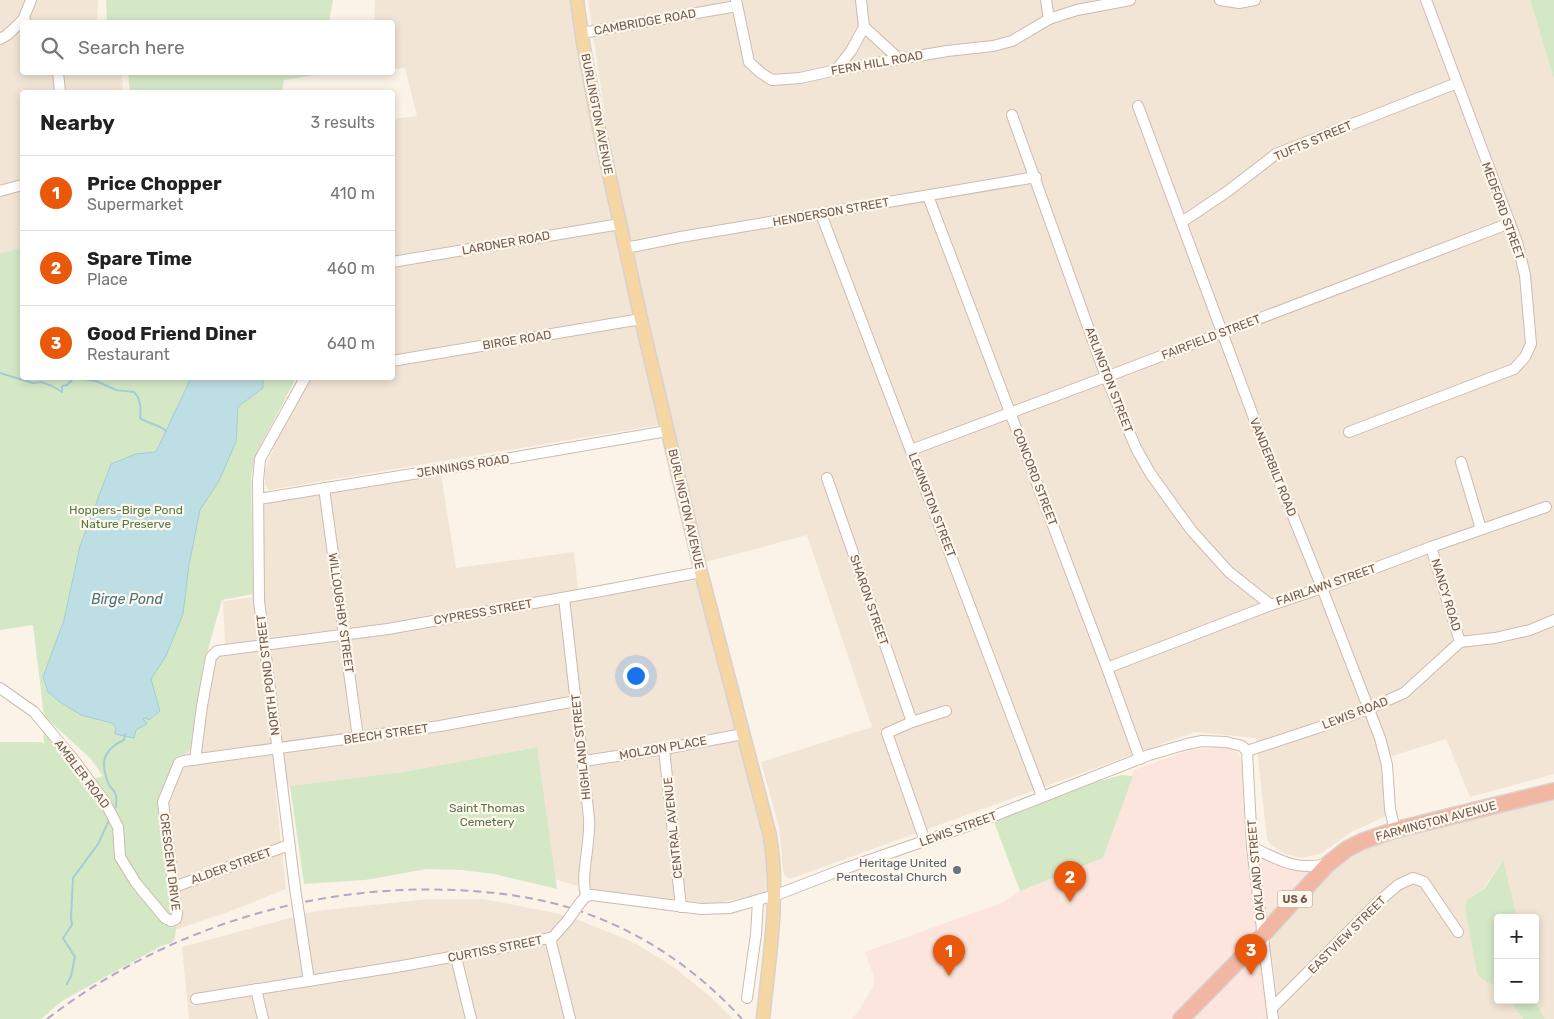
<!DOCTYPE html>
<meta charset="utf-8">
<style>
:root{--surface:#fff;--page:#f2f2f2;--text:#222;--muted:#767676;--line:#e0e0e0;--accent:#ea580c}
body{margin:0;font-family:Rubik,sans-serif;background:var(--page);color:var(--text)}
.controls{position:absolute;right:15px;bottom:15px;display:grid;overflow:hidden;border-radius:5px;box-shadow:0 2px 8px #0003}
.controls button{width:45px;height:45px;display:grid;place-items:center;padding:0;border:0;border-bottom:1px solid var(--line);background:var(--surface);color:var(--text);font:25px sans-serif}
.you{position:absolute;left:635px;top:675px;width:18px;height:18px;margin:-12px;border:4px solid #fff;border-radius:50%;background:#1a73e8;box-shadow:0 0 0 8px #1a73e833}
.badge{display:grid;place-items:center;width:32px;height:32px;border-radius:50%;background:var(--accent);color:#fff;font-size:16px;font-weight:700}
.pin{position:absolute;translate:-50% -41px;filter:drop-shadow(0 1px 2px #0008)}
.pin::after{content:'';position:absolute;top:26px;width:18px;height:15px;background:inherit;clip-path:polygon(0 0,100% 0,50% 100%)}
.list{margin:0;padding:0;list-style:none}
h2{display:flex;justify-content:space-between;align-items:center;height:65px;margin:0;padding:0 20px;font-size:21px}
h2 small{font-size:16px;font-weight:400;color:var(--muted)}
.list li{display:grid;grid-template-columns:32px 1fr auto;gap:15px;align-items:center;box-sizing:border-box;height:75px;padding:0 20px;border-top:1px solid var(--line)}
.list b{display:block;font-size:19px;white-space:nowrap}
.list p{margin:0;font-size:16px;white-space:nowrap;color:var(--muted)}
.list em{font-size:16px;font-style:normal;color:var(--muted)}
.icon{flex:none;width:28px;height:28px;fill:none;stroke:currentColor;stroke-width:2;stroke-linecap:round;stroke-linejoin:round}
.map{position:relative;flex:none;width:1554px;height:1019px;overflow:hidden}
.search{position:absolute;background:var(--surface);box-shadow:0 2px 8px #0003;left:20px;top:20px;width:375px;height:55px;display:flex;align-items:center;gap:12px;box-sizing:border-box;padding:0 18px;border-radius:5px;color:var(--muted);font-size:19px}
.panel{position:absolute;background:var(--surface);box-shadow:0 2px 8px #0003;left:20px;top:90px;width:375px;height:290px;border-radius:5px}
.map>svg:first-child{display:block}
</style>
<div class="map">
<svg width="1554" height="1019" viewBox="0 0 1554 1019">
<rect width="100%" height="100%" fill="#fbf3e7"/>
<g fill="#f2e5d6">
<path d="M0,0h98l-1,22h-75v50l100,1 1,19h-101v156l-22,5z"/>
<path d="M375,0h198l86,425 -390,65 -4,-5v-15l12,-31 32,-61h83l1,-259 24,-3 -12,-48 -12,1 -1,-47h-18z"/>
<path d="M588,0h942l24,79v695l-84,23 -24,-58 -63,20 3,57 -35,16 -29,21 -20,5 -17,-4 -14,-9 -4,-6 -11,-101 -61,-6 -405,147 -5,-3 -2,-6 -4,-43 -18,-65 111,-35 -65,-192 -104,28 -90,-392z"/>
<path d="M441,474l15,94 118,-16 5,47 113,-21 5,2 70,268 -2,45 -52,11 -123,-14 -35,-11 -19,-132 -133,25 -128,16 11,101 -58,23 -53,18 -17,-127 17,-46 17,-8 19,-99 14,-6 -2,-43 29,-4v-91z"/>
<path d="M1554,796v223h-9l-11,-19 1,-82h-18l-15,-57 -18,27 -17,12 19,82 12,5v13h12l13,19h-265l20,-3 -8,-81 59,-62 20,-17 23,-13z"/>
<path d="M429,899h54l72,14 26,8 54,22 40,25 39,32 19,19h-544l-7,-72 134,-36z"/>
</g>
<path fill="#fbe5dc" d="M1222,747l10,2 7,5 3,10 4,94 16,-1 27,12 40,4 -59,62 8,82 -20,2h-406l9,-12 13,-22v-8l-9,-25 139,-50 16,-11 83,-33 31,-88 56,-20z"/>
<g fill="#d4e8c6">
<path d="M106,0h227l-4,22h-222z"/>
<path d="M1530,0h24v79z"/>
<path d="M128,73v-1l193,1v1l-37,6 -2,12h-152z"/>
<path d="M22,248v130h274l-40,76 -5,22 2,118 -31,6 -19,67 -12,82c-15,10 -27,36 -33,54l18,123 -1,12 -3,5 -11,3 -99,55 -21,18h-41v-277h41l3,2 -1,-19 50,54 10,-3 -13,-18 -46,-42 -11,-91 -33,5v-377z"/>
<path d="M537,747l20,142 -63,-15 -32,-4 -35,-1 -62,11 -61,4 -14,-98 113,-14z"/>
<path d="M1122,775l11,1 -30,82 -83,33 -26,-69 102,-40z"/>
<path d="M1503,860l14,58h-19v69l-12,-5 -9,-8 -12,-67 2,-7 18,-12z"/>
<path d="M1510,1000h24l11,19h-22z"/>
</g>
<path fill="#bddee4" stroke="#a4cdd5" d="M191,378h72v10l-25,19 -2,35 -17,39 -19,29 -11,55 -6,49 -17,42 -15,23 9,32 -11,9 -3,-2 -3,1 4,5 -11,6 -2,8 -19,-4 1,-6 -4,-5 -31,-8 -21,-13 -12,-10 -5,-15 21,-57 16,-74 31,-82 25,-10 20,-2z"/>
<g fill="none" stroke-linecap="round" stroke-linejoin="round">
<g stroke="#a4cdd5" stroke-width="2">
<path d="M0,373l33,10 8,-1 11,4 10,6v-6l5,-1 7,-7 22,3 20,9 18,2c7,7 7,16 6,26 8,6 19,6 26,13"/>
<path d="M116,807c0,-4 1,-9 0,-12 -1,-4 -5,-7 -7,-10 -9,-22 -7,-35 15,-45l1,-6"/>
<path d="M67,984l4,-8 4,-19 -12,-19 9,-13 -1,-7 2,-40 25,-34 11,-24"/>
</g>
<defs>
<g id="minor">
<path d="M736,0l13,62 12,11 11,7 28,-2 36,-8 111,-19 46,-5 19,-5 37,-22 28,-9 53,-10"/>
<path d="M861,0l3,27 35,32"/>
<path d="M1046,0l3,19"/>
<path d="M1220,0l19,3 16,-3"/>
<path d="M23,20l8,-20"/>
<path d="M582,33l155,-27"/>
<path d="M0,39l7,-4 16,-15 3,2"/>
<path d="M836,70l15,-19 13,-24"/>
<path d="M58,72l2,20"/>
<path d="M1138,106l123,331 61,151 58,150 7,27 3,44 5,21"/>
<path d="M1012,115l94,262 30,71 14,25 41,57 38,42 42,33"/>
<path d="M0,191l22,-6"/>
<path d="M928,196l179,472 33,91"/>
<path d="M821,214l221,582"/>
<path d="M1182,222l46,-31 48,-37 181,-71"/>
<path d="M626,248l55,-11 355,-60"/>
<path d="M392,262l228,-38"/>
<path d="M392,361l249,-42"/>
<path d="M1349,432l165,-63 11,-12 6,-13 -6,-69 -8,-33 -91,-242"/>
<path d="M911,450l195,-73 404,-154"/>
<path d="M1461,462l20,67"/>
<path d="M827,478l85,244"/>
<path d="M324,488l34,250"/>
<path d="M259,499l252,-41 156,-27"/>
<path d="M1431,547l29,95"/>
<path d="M564,598l25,220c2,25 -9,56 -3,78"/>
<path d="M1107,668l164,-63 51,-17 109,-41 115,-40"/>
<path d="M0,688l34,24 40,48 31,42 13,25 2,30 16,26 29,35 6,3 5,-2 1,-6 -14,-111 16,-39 5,-2 256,-35 136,-25"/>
<path d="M664,749l17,158"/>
<path d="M1247,751l70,-23 51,-19 36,-16 56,-51 35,-4 35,-8 24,-10"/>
<path d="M1247,751l5,96 21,172"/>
<path d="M195,760l7,-54 9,-49 6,-6 171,-22 213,-38 100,-19"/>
<path d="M584,761l80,-12 79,-15"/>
<path d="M925,841l-38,-108 25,-11 34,-11"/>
<path d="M1252,847c27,13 44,24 75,17"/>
<path d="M174,887l115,-42"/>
<path d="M295,888l-36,-287 -1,-120 2,-22 45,-81"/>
<path d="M580,903l6,-7 6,-1 109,14 29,-1 49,-14 62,-24 135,-47 173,-68 38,-11 15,-3 24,1 16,4 5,5"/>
<path d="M300,921l9,60"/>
<path d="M550,938l20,81"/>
<path d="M456,957l15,62"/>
<path d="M256,989l7,30"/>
<path d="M747,998l9,-64 2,-33"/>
<path d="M196,999l206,-33 125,-23 26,-6 15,-17"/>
<path d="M1272,1008l105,-105 21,-18 15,-7 11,4 34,50"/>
</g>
<path id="major" d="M577,0l6,43 16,85 42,191 60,253 69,264c10,60 -1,123 -7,183"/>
<path id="highway" d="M1181,1019l67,-68 80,-87 19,-15 16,-8 32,-11 159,-39"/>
</defs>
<use href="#minor" stroke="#cdbbae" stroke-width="12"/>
<use href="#major" stroke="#d8d1cd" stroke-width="15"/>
<use href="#highway" stroke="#d8d1cd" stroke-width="18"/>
<use href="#minor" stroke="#fff" stroke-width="10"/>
<use href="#major" stroke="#f6d7a4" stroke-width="12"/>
<use href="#highway" stroke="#f2b7a2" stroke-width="15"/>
<path stroke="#b6a6c5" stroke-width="2" stroke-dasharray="8 5" stroke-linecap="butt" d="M47,1019c116,-89 261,-135 407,-129 48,2 97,9 142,27 56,22 105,57 146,102"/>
<defs>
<g id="minor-bridge">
<path d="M295,888l5,33"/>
<path d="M568,920l12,-17"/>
</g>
</defs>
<use href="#minor-bridge" stroke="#cdbbae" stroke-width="12" stroke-linecap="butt"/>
<use href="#minor-bridge" stroke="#fff" stroke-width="10"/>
</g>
<circle fill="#6b7280" stroke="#fef8ee" stroke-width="2" cx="957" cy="870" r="5"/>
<g text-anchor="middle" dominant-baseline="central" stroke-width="4.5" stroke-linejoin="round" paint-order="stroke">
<rect fill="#fef8ee" stroke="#9d8a7d" stroke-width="1" x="1277.5" y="890.5" width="35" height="17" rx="4"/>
<g font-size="11" font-weight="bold" fill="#745b4d">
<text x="1295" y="899">US 6</text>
</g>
<g font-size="12" fill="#745b4d" stroke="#fef8ee">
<text transform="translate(645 22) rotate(-10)">CAMBRIDGE ROAD</text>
<text transform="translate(877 63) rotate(-10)">FERN HILL ROAD</text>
<text transform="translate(597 114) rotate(79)">BURLINGTON AVENUE</text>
<text transform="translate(1313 141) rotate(-23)">TUFTS STREET</text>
<text transform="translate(1503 211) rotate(70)">MEDFORD STREET</text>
<text transform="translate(831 212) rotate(-10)">HENDERSON STREET</text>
<text transform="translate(506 243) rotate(-10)">LARDNER ROAD</text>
<text transform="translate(1211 337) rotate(-21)">FAIRFIELD STREET</text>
<text transform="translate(517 340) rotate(-9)">BIRGE ROAD</text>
<text transform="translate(1109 380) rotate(69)">ARLINGTON STREET</text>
<text transform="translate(463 466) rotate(-9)">JENNINGS ROAD</text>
<text transform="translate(1273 467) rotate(68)">VANDERBILT ROAD</text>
<text transform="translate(1035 477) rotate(69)">CONCORD STREET</text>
<text transform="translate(932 505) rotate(69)">LEXINGTON STREET</text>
<text transform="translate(686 509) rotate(77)">BURLINGTON AVENUE</text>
<text transform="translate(1326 585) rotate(-19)">FAIRLAWN STREET</text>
<text transform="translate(1446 595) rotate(73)">NANCY ROAD</text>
<text transform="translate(869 600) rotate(71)">SHARON STREET</text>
<text transform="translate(483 612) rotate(-10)">CYPRESS STREET</text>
<text transform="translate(341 613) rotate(82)">WILLOUGHBY STREET</text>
<text transform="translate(268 675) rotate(-97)">NORTH POND STREET</text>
<text transform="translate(1355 713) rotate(-21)">LEWIS ROAD</text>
<text transform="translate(386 734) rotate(-8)">BEECH STREET</text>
<text transform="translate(581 747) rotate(-96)">HIGHLAND STREET</text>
<text transform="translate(663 748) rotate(-10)">MOLZON PLACE</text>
<text transform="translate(82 774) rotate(53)">AMBLER ROAD</text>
<text transform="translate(1436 821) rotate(-15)">FARMINGTON AVENUE</text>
<text transform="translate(673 828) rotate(-96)">CENTRAL AVENUE</text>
<text transform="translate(958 829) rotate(-20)">LEWIS STREET</text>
<text transform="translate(170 862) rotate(83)">CRESCENT DRIVE</text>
<text transform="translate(231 866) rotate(-20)">ALDER STREET</text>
<text transform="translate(1256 870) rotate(-95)">OAKLAND STREET</text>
<text transform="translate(1347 935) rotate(-45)">EASTVIEW STREET</text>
<text transform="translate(495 949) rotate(-11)">CURTISS STREET</text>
</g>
<g font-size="12" fill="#547845" stroke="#fef8ee">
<text x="126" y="510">Hoppers-Birge Pond<tspan x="126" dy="14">Nature Preserve</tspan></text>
<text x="487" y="808">Saint Thomas<tspan x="487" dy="14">Cemetery</tspan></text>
</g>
<g font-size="12" fill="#5b616d" stroke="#fef8ee" text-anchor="end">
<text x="947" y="863">Heritage United<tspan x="947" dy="14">Pentecostal Church</tspan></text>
</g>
<g font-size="14" font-style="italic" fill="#44757f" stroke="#fef8ee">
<text x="127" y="599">Birge Pond</text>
</g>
</g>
</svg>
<div class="controls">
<button>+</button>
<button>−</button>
</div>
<div class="you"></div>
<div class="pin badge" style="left:949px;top:976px">1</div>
<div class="pin badge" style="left:1070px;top:902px">2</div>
<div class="pin badge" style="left:1251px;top:975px">3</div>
<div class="search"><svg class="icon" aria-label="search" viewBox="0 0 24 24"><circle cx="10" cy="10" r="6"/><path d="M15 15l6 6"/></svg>Search here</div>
<section class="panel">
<h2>Nearby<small>3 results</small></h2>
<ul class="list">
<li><span class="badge">1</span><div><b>Price Chopper</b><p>Supermarket</p></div><em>410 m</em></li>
<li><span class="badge">2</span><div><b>Spare Time</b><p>Place</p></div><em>460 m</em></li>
<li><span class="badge">3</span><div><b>Good Friend Diner</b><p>Restaurant</p></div><em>640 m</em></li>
</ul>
</section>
</div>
